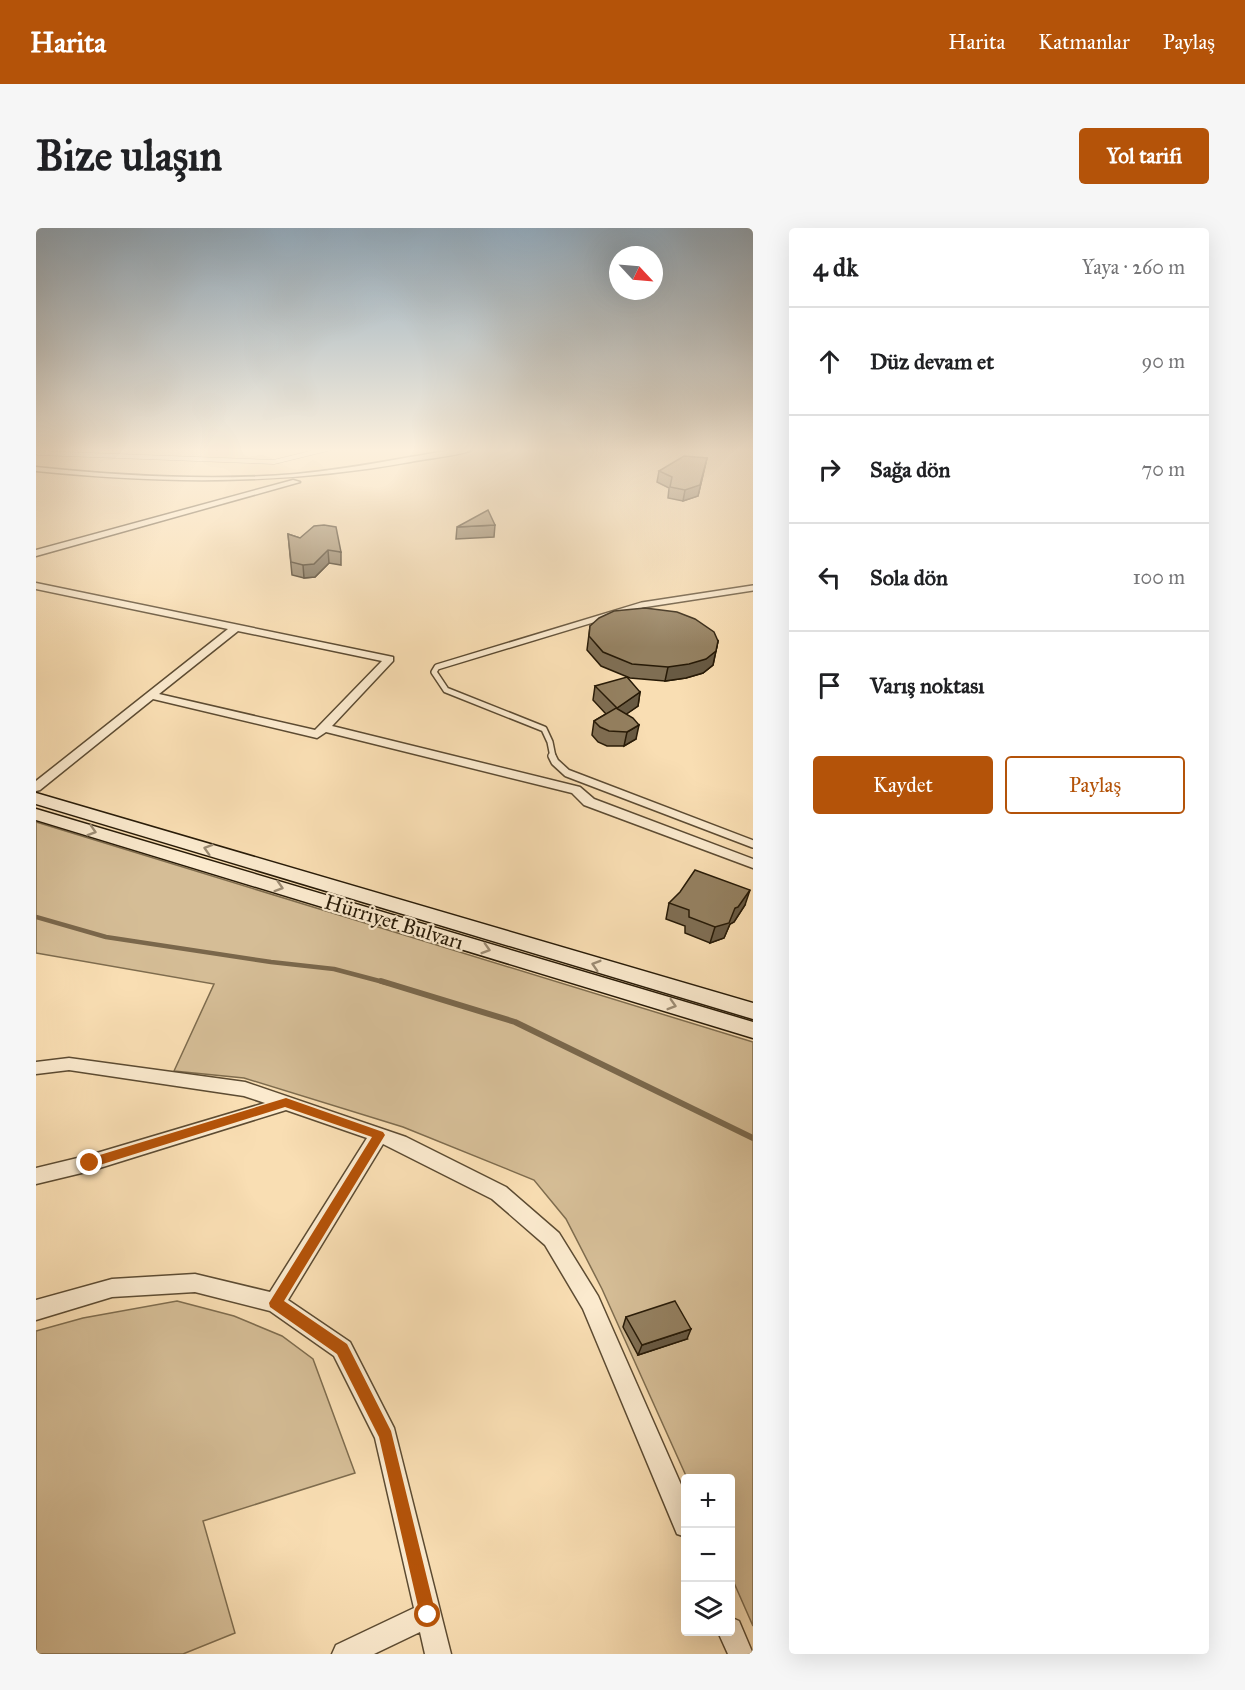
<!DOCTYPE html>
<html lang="tr">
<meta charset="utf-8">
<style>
:root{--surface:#fff;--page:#f6f6f6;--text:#202124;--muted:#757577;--line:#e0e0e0;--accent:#b45309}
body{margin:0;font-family:"IM FELL Great Primer",serif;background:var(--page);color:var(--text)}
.controls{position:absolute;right:18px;bottom:18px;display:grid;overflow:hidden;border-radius:6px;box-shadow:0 6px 24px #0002}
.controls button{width:54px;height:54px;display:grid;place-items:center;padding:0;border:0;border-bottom:2px solid var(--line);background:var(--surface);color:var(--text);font:30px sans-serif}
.compass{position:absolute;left:573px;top:18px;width:54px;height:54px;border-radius:50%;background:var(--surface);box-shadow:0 6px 24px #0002;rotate:116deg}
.stop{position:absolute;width:18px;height:18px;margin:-14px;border:4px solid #b45309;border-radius:50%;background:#fff}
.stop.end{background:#b45309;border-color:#fff;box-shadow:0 2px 6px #0008}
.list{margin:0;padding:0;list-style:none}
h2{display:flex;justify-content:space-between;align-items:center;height:78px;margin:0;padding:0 24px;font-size:26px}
h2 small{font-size:20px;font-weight:400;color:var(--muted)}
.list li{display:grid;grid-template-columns:39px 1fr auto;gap:18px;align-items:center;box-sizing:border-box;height:108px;padding:0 24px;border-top:2px solid var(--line)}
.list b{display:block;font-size:22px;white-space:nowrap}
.list em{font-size:20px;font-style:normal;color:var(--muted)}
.actions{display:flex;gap:12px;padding:18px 24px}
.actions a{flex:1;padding:14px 0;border:2px solid var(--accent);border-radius:6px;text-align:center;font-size:21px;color:var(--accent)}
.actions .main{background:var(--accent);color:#fff}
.icon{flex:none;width:33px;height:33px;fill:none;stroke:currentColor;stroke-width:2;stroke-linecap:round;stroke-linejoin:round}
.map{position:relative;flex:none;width:717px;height:1426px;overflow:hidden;border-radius:6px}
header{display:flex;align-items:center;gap:36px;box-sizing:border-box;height:84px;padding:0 30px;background:var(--accent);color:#fff}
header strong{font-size:28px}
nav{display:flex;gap:33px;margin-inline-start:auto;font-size:21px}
.intro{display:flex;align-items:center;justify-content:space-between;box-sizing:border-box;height:144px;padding:0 36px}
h1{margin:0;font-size:42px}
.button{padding:15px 27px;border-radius:6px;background:var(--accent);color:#fff;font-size:21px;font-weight:700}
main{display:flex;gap:36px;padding:0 36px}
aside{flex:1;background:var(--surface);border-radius:6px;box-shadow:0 6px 24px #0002}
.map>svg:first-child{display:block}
</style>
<header>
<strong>Harita</strong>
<nav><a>Harita</a><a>Katmanlar</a><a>Paylaş</a></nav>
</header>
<div class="intro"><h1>Bize ulaşın</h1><a class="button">Yol tarifi</a></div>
<main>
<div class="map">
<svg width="717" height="1426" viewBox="0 0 717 1426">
<rect width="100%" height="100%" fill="#f9deb3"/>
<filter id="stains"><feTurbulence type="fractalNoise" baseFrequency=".00333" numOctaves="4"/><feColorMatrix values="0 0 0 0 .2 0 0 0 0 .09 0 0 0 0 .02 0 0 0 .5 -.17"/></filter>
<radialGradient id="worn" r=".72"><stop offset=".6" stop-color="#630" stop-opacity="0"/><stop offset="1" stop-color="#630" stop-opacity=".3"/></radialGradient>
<g fill="#d5bd96" stroke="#7e6c4e" stroke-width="1.5">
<path d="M0,594l717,220v584l-22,-50 -1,-98h-43l-85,-189 -36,-70 -32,-39 -131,-53 -159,-49 -70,-7 40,-87 -178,-31z"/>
<path d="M141,1073l57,15 48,20 31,23 42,114 -152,48 32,112 -52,21h-147v-323l47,-13z"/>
</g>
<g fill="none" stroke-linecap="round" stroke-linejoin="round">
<path stroke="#7a674b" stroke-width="4.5" d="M0,689l70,20 165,25 63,7 53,14"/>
<path stroke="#7a674b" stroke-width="6" d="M345,753l134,41 238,116"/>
<defs>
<path id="lane-far2" d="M2,225l236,9 57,-14"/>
<path id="lane-far1" d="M517,529l-3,-15 -6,-13 -98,-39 -12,-18 3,-5 205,-62 111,-17"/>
<path id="lane" d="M516,528l3,6 12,11 186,71"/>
<g id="street">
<path d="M427,220h14c-15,8 -49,10 -67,14 -127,23 -246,22 -374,9v-4c86,9 173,14 260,7 56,-5 111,-17 167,-26z"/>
<path d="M257,252l7,2 -264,74v-6z"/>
<path d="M0,355l357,74v4l-61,65 248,61 14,12 159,60v9l-169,-63 -12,-12 -246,-61 -9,6 -164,-39 -113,91 -4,1v-10l192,-152 -192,-40zM202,403l144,30 -67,69 -156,-36z"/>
<path d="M33,830l176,24 161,55 100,50 53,46 39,63 88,200v41l-9,-3 -94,-225 -38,-64 -53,-46 -109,-55 -95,156 62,42 44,86 57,226h-26l-5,-22 -46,22h-42l4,-9 78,-37 -39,-170 -41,-82 -64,-45 -75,-19 -83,5 -76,23v-20l76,-21 83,-5 75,18 97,-154 -81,-28 -196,61 -54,13v-16l54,-13 175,-52 -21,-7 -175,-26 -33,4v-12z"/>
<path d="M694,1389l9,4 14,33h-25l-10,-22h12z"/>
</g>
<g id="secondary">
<path d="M0,565l717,210v16l-717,-215z"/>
<path d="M0,581l717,213v16l-717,-218z"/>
</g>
</defs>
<use href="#lane-far2" stroke="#5c4b32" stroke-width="5"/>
<use href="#lane-far1" stroke="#5c4b32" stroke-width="8"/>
<use href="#lane" stroke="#5c4b32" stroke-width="10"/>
<use href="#street" stroke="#5c4b32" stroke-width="3"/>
<use href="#secondary" stroke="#271a07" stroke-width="3"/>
<use href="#lane-far2" stroke="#fbeace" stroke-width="4"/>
<use href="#lane-far1" stroke="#fbeace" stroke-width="5"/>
<use href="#lane" stroke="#fbeace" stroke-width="7"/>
<use href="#street" fill="#fbeace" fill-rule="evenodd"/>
<use href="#secondary" fill="#fbeace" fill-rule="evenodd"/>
</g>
<g fill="#7f6e53" stroke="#271a07" stroke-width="1.5">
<path d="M671,230l-9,38 -15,5 -15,-3 1,-10 -12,-6 2,-11z"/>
<path d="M459,297l-1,12 -38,2 1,-12z"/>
<path d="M252,306l53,18v13l-12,-2 -14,14 -11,1 -12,-3z"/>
<path d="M554,398l128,15 -5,24 -10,8 -17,5 -21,3 -35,-3 -29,-12 -14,-16z"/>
<path d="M559,458l45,6 -2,14 -12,8 10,25 -12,7h-17l-9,-4 -6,-7 2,-14 12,-7 -13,-14z"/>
<path d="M633,675l76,2 -11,17 -4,2 -6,14 -14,5 -25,-10v-7l-19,-7z"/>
<path d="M590,1089l61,22 -49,16 -15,-28z"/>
</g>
<g fill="#685a43" stroke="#271a07" stroke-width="1.5">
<path d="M671,230l-9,38 -15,5 2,-11z"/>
<path d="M292,322l1,13 -14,14 -11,1 -1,-13z"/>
<path d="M682,413l-5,24 -10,8 -17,5 -21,3 3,-14z"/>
<path d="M604,464l-2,14 -23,16 2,-14z"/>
<path d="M603,497l-3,14 -12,7 3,-14z"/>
<path d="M714,662l-5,15 -11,17 -4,2 -6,14 -14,5 5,-16 20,-19z"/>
<path d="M655,1101l-4,10 -49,16 4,-10z"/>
</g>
<g fill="#948060" stroke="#271a07" stroke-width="1.5">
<path d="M648,228l23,2 -7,27 -15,5 -15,-3 2,-10 -13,-6z"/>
<path d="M452,282l7,15 -38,2z"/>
<path d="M288,297l12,2 5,25 -13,-2 -14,14 -11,1 -12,-3 -3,-28 12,4 14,-12z"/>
<path d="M609,380l32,4 18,7 19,13 4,9 -2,10 -10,8 -17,5 -21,3 -36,-3 -29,-12 -14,-16 1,-10 9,-8 15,-7z"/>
<path d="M591,449l13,15 -23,16 -22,-22z"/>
<path d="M580,480l17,10 6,7 -12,7 -18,-1 -9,-4 -6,-6z"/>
<path d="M659,642l55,20 -12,17 -3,1 -6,15 -14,4 -26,-10v-7l-20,-7 11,-11z"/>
<path d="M639,1073l16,28 -49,16 -16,-28z"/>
</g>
<defs><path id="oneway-chevron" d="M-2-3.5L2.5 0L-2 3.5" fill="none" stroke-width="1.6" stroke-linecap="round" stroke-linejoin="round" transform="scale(1.5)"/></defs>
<g stroke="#9c8c74">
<use href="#oneway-chevron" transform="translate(56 603) rotate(17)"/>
<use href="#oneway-chevron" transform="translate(172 621) rotate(-163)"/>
<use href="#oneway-chevron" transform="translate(243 659) rotate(17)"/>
<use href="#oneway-chevron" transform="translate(450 721) rotate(17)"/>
<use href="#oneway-chevron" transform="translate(560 737) rotate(-163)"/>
<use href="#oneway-chevron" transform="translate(636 777) rotate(17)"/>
</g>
<linearGradient id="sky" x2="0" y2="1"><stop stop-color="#92aabc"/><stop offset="0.53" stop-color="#fcf0dd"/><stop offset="1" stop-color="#fcf0dd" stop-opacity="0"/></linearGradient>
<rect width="717" height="419" fill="url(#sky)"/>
<path fill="#b45309" d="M250,870l97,34 2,3 -101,166 63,43 44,87 45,184 -2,6 -6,2 -6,-2 -2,-6 -41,-178 -42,-83 -67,-47 -1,-4 103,-166 -87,-30 -195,61 -6,-5 6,-5z"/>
<g text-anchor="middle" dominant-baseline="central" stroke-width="4.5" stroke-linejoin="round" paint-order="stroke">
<g font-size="21" fill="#271a07" stroke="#fbeace">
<text transform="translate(358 694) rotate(17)">Hürriyet Bulvarı</text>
</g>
</g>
<rect width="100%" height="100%" filter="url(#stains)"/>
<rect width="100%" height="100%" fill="url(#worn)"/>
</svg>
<div class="controls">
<button>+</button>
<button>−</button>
<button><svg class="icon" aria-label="layers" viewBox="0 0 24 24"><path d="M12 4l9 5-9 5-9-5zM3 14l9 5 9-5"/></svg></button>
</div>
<svg class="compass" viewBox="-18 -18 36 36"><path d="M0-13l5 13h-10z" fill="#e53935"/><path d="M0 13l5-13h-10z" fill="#757577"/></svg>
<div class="stop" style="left:392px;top:1387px"></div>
<div class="stop end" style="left:54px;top:935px"></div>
</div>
<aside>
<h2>4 dk<small>Yaya · 260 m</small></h2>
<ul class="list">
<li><svg class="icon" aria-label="ahead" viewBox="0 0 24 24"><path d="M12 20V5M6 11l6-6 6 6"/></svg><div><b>Düz devam et</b></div><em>90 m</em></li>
<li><svg class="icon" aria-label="right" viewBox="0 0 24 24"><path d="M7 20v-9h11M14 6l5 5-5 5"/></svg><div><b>Sağa dön</b></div><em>70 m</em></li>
<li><svg class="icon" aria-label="left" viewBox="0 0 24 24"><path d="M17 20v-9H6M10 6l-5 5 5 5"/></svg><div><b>Sola dön</b></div><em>100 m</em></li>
<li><svg class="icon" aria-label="arrive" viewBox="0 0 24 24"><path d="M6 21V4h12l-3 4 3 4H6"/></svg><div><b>Varış noktası</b></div></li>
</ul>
<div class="actions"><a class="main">Kaydet</a><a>Paylaş</a></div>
</aside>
</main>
